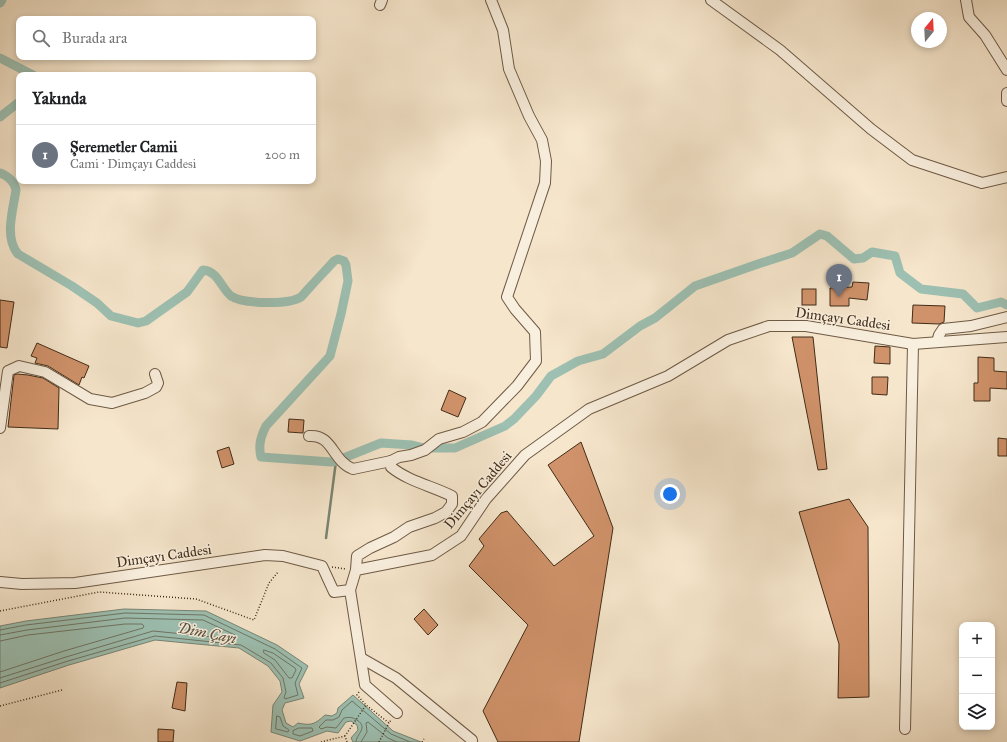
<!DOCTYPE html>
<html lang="tr">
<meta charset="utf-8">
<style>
:root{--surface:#fff;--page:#f6f6f6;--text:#202124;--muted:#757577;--line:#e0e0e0;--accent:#ea580c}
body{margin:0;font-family:"IM FELL Great Primer",serif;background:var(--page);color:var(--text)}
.controls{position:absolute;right:12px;bottom:12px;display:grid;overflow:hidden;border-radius:8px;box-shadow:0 2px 6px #0003}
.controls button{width:36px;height:36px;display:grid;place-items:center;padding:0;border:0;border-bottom:1px solid var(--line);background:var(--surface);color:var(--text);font:20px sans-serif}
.compass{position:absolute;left:911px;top:12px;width:36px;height:36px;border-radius:50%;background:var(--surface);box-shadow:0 2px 6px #0003;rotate:18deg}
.you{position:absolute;left:670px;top:494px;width:14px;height:14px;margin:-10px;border:3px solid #fff;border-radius:50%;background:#1a73e8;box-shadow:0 0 0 6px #1a73e833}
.badge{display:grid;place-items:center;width:26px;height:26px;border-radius:50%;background:var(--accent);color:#fff;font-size:13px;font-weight:700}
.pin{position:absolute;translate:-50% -33px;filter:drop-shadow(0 1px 2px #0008)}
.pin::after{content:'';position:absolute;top:21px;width:14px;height:12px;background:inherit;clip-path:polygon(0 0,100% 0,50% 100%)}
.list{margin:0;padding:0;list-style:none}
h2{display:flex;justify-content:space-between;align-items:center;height:52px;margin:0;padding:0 16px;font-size:17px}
h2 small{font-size:13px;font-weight:400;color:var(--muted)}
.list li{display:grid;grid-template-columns:26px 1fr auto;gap:12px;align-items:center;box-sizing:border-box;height:60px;padding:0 16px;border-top:1px solid var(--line)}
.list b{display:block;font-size:15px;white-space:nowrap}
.list p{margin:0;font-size:13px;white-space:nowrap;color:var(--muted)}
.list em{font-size:13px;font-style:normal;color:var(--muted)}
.icon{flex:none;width:22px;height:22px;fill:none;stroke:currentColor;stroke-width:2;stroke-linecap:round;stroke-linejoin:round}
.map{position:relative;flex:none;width:1007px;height:742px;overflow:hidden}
.search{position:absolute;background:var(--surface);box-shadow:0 2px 6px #0003;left:16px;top:16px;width:300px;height:44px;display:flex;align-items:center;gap:10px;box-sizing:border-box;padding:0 14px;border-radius:8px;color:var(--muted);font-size:15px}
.panel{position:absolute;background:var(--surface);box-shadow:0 2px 6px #0003;left:16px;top:72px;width:300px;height:112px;border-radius:8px}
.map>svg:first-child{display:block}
</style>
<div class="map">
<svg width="1007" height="742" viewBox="0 0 1007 742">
<rect width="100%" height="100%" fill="#f6e6cc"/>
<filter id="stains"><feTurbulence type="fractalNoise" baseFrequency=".005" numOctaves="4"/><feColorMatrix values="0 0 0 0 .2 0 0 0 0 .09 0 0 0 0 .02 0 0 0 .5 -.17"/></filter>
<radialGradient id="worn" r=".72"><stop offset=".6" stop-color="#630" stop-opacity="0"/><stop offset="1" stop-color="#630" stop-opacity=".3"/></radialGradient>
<path fill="#9dc0b2" stroke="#788574" d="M124,609l82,2 71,34 31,21 -9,18 5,14 -19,5 -3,7 4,13 7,4 5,-4c14,3 17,1 27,-8l7,1 5,-3 1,-5 15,-13 40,36 28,11h-68l-2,-4 7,-8 -1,-5 -6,-4 -5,1 -8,11 -11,-2 -27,10 -29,-9 2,-27 9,-13 -2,-11 -12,-15 -29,-18 -84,-8 -86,25 -69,23v-62l26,-5z"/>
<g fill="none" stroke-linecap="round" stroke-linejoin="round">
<g stroke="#6f7665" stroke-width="1">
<path d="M0,630l26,-5 99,-12 79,2 71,34 27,19 -7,15 3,12 -13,4 -1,-2 2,-5 -3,-14 -12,-15 -30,-18 -86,-9 -87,25 -68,22"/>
<path d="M0,635l27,-5 98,-12 78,2 32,15 1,2 -2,2 -81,-8 -87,26 -66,21"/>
<path d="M0,641l28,-6 97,-11h17l2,2 -1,2 -79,23 -64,21"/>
<path d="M264,650l9,3 22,15 1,2 -4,8h-3l-14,-18 -11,-7z"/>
<path d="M277,716l3,1 3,9 6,4 -1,2 -12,-3z"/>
<path d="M299,728h13l1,3 -13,5 -7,-2v-3z"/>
<path d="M356,742c0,-8 13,-14 1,-22 -5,-3 -8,-3 -13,-2l-8,10 -9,-1 -6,2 -2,-2 7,-7h7l6,-3 3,-7 10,-9 39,33 19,8"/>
<path d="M361,742l6,-10 -1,-9 2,-1 20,16 9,4"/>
</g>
<path stroke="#788574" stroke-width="2.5" d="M326,538l10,-77"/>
<g stroke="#9dc0b2" stroke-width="9">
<path d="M0,3l2,-3"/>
<path d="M0,58l33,17"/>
<path d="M0,117l19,-15"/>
<path d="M0,173c8,3 14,8 16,17 -3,20 -12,48 2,64l54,32 25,17 14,13 27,7 8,-2 41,-29 16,-22c15,1 18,18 28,26 12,8 58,9 70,1 3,-3 7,-8 10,-11 8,-9 16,-17 23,-25l4,-2 6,2 2,4 2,16 -7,33 -11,42 -64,70c-5,10 -8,19 -5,31l70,5 5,-1 45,-18 31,2 12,3"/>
<path d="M429,448h26l50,-22 9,-7 22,-23 15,-20 27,-15 25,-7 37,-28 15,-8 40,-32 63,-22 34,-11 28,-19 7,2 27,23 9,-1 9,-6 23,4 5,17 21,16 42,5 14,14 24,-6 6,3"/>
</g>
</g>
<g fill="#d0926a" stroke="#412c18">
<path d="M853,282l16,1 -2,17 -18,-2v8h-19v-18l22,-1z"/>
<rect x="802" y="289" width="14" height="16"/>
<path d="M0,300l14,2 -7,46 -7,-1z"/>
<path d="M913,305l32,1 -1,16 -5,2 -27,-1z"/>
<path d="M792,337h21l14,132 -9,1z"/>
<path d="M37,343l52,23 -5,12 -2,-1 -3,8 -31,-19 -13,-3 2,-5 -6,-2z"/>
<path d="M875,346l15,1v17l-16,-1z"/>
<path d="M978,357l16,1v13l13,1v17l-17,-1v13h-16v-18h4z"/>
<path d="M17,374l11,1 15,3 16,10 -1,41 -50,-2 6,-52z"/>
<path d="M872,377h16l-1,18 -15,-1z"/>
<path d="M449,390l17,8 -8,19 -17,-7z"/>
<path d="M289,419l15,1 -1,13 -15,-1z"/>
<path d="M998,438l9,1v17h-9z"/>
<path d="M581,442l32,86 -34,214h-81l-15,-31 45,-86 -59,-59 15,-20 -5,-7 22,-26 6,-2 47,55 40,-30 -46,-71z"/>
<path d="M229,447l5,17 -12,4 -5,-17z"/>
<path d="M849,499l19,28 1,170 -31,1 1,-54 -40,-132z"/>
<path d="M424,609l14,16 -10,10 -14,-16z"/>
<path d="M177,682l10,1 -2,28 -13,-3z"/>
<path d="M158,729l16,1 -1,12h-15z"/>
</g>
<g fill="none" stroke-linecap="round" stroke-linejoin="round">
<defs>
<g id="minor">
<path d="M711,0l69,50 91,79 41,31 70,23 25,-6"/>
<path d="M966,0l3,17 16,18 22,35"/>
<path d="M380,5l2,-5"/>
<path d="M1007,93v8"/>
<path d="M937,342l2,-7 4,-6 28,-3 36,-9"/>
<path d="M0,428l8,-57 11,-5 26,6 45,27 22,4 33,-10 11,-6 2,-4 -3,-9"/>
<path d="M309,436c24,-2 23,25 44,33l38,-8"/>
<path d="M356,570l1,-14 13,-8 24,-11 15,-10 26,-9 11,-6 6,-8v-8c-20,-10 -44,-15 -61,-29v-6l8,-4 12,-2 14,-5 14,-11 24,-7 19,-10 35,-36 19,-25 -1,-29 -20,-23 -8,-12 38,-114 1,-22 -4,-21 -13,-24 -20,-47 -6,-39 -12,-30"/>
<path d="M0,582l22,2 53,-1 190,-28 18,1 39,10 12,26 16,-2 6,-20 76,-15 29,-19 25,-37 39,-44 64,-46 79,-33 60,-36 41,-14h37l107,18 94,-7"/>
<path d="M350,590l15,95 32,28"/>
<path d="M361,658l35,20 76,62v2"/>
<path d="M905,729l8,-385"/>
</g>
</defs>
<use href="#minor" stroke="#6e5a45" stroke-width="12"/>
<g stroke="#412c18" stroke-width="1.5" stroke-dasharray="1 2" stroke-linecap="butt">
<path d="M332,567l14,2"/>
<path d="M0,611l99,-19 97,7 58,21 15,-37 9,-11"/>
<path d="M359,692l-2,3 9,10 23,18 2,-3"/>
<path d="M0,706l62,-16"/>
<path d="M321,742l24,-6"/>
<path d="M347,742l-2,-6 21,-31"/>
<path d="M379,742l10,-19"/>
<path d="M422,742l2,-3"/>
</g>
<use href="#minor" stroke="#f9efde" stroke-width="10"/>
</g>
<g text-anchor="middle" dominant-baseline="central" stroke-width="3" stroke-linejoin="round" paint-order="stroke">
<g font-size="14" fill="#412c18" stroke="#f9efde">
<text transform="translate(843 319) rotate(8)">Dimçayı Caddesi</text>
<text transform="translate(478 490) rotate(-50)">Dimçayı Caddesi</text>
<text transform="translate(164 556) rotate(-8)">Dimçayı Caddesi</text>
</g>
<g font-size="15" font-style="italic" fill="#58513e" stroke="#f9efde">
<text transform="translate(207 633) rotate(11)">Dim Çayı</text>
</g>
</g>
<rect width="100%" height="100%" filter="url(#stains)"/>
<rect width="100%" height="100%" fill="url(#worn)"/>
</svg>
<div class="controls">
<button>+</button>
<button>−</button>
<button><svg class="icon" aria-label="layers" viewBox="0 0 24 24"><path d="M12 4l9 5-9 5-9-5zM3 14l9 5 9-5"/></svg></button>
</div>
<svg class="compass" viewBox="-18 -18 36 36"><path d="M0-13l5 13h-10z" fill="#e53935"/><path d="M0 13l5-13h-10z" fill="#757577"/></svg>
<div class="you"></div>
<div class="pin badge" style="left:839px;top:297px;background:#6b7280">1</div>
<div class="search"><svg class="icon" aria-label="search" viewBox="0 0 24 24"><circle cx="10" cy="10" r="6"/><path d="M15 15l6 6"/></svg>Burada ara</div>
<section class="panel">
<h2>Yakında<small></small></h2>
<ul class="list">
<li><span class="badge" style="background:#6b7280">1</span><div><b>Şeremetler Camii</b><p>Cami · Dimçayı Caddesi</p></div><em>200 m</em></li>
</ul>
</section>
</div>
